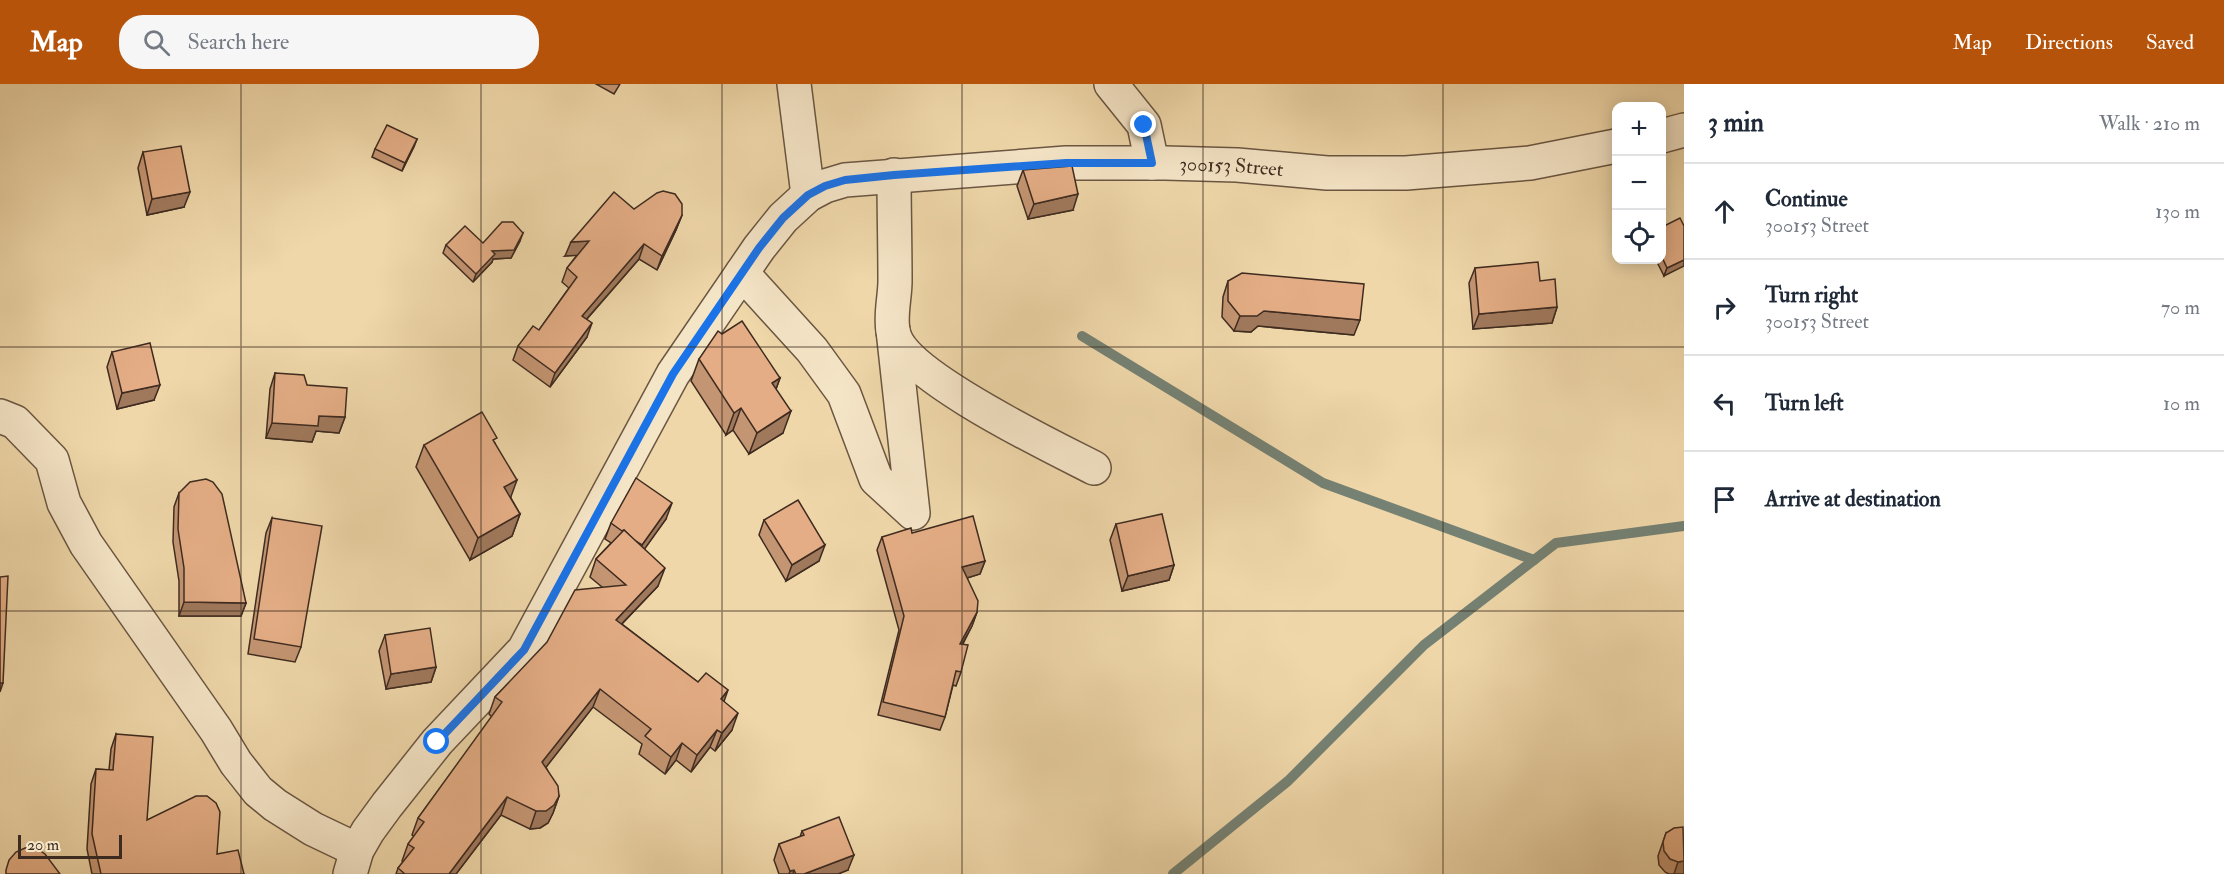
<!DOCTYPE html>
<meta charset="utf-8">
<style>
:root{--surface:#fff;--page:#f6f6f7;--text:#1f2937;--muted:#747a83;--line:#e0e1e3;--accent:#b45309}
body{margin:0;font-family:"IM FELL Double Pica",serif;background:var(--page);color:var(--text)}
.controls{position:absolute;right:18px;top:18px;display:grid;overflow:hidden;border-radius:12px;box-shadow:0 3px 15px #0003}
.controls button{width:54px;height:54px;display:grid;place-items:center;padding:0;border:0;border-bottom:2px solid var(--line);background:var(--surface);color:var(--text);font:30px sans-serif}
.scale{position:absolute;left:18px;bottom:15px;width:104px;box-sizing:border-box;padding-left:6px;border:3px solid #3e2b20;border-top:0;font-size:16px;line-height:21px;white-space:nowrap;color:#3e2b20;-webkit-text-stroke:4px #f5e5c7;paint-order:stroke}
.stop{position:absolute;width:18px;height:18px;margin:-14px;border:4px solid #1a73e8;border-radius:50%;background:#fff}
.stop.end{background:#1a73e8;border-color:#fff;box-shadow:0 2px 6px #0008}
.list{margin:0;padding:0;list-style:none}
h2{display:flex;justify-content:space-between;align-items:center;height:78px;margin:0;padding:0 24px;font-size:26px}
h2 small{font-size:20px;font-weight:400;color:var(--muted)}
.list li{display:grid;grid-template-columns:39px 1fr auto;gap:18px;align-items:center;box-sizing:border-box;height:96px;padding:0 24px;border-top:2px solid var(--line)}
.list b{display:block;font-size:22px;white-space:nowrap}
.list p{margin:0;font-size:20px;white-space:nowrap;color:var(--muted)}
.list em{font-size:20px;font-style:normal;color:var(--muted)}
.icon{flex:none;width:33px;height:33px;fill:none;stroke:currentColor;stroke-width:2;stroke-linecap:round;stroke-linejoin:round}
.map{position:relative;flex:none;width:1684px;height:790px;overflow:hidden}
header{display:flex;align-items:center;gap:36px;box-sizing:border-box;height:84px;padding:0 30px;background:var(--accent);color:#fff}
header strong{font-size:28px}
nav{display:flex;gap:33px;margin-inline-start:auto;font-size:21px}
.search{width:420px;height:54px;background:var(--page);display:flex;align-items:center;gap:15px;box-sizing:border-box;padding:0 21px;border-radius:24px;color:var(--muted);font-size:22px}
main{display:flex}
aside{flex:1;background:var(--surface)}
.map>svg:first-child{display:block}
</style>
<header>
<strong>Map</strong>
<div class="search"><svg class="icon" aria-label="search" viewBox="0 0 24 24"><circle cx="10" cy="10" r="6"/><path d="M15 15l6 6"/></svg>Search here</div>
<nav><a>Map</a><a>Directions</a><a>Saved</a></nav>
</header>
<main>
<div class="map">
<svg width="1684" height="790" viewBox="0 0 1684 790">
<rect width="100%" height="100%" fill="#efd7a9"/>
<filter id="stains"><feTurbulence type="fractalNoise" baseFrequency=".00333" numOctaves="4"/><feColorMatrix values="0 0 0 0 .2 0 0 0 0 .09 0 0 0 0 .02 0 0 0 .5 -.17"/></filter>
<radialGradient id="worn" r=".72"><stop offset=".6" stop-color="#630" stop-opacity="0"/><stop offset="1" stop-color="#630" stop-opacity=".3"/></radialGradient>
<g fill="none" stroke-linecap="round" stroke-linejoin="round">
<g stroke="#758173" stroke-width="10">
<path d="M1082,252l241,147 211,77"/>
<path d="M1173,790l115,-93 136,-136 132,-102 128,-17"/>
</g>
<defs>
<g id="minor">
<path d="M794,0l14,111"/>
<path d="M1111,0l33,41 8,38"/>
<path d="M1662,52l22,-6"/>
<path d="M894,91c0,35 1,70 1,106 0,16 -5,34 -2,50 7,43 160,116 201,137"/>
<path d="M742,189l70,77 32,44 32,85 37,34 -20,-183"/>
<path d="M0,332l15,6 37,38 12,43 22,41 130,186 20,33 22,28 17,14 38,24 44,21"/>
<path id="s1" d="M350,790l7,-24 11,-19 19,-26 50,-63 87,-92 149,-276 86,-126 24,-30 25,-23 17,-9 20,-6 221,-17h99l72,2 90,8h79l124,-10 86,-17"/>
</g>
</defs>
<use href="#minor" stroke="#6a5642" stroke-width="36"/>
<use href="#minor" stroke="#f5e5c7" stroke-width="33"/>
</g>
<g fill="#c49572" stroke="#3e2b20" stroke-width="1.5">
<path d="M596,0h24l-6,10z"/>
<path d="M417,55l-15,32 -30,-14 3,-8z"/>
<path d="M143,68l41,55 -37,8 -9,-47z"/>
<path d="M1023,86l50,40 -45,9 -11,-33z"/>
<path d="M634,125l48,6 -6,15 -19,40 -18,-11 -52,60v18l-37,50 -37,-27 5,-14 21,-16 30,-42 -7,-6 5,-14 10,-13 -12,1z"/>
<path d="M1684,142l-20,50 -8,-16h6v-33z"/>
<path d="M520,157l-9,17 -18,1 -1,3 -19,20 -30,-29 3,-8z"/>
<path d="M1475,184l65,13 17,26 -5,16 -79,6 -4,-46z"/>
<path d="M1228,197l126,54 -96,-9 -7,6 -17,-1 -12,-14 1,-20z"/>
<path d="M112,268l42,48 -37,9 -10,-42z"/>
<path d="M699,275l81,19 -4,11 7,44 -34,21 -16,-24 -7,5 -35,-54z"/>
<path d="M275,289l32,12 38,32 -6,16 -23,-2 -4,11 -46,-4 4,-49z"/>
<path d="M495,359l16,55 9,16 -8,22 -42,24 -54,-93 8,-22z"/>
<path d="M179,409l67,110 -5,13h-62v-35l-6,-39 1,-35z"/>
<path d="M272,434l29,129 -6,15 -47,-8 18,-121z"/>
<path d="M666,435l-22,30 14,37 -36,38 102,78 8,28 -17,21 -5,-4 -19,25 -15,-12 -11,14 -26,-20 3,-10 -49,-37 -47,60 13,29 -6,17 -5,10 -8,5 -10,1 -29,-14 -45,59h-60l2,-6 5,-6 -1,-1 6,-17 6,-8 -2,-1 6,-17 74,-101 -3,-3 6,-17 107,-110 -12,-10 6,-18 15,-16 -6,-4 6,-16z"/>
<path d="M764,436l55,41 -33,20 -27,-46z"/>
<path d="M1116,440l58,41 -5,15 -47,11 -12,-51z"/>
<path d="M912,449l73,28 -5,13 -13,4 10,34 -5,14 -9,18 -2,28 -5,14 -3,-1 -8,32 -5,13 -62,-15 21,-85 -22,-80 5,-13z"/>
<path d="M385,551l51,32 -5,15 -45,7 -7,-38z"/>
<path d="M116,650l31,86 70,34 27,20h-152l-5,-25 4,-65 5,-15 13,1 2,-21z"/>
<path d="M802,747l46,39 -10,4h-59l-5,-14 5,-16 21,-7z"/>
<path d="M1666,749l18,41h-15l-4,-2 -6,-7 -1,-9z"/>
</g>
<g fill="#a0795d" stroke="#3e2b20" stroke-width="1.5">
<path d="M417,55l-3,8 -12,24 3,-8z"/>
<path d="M190,108l-6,15 -37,8 5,-16z"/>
<path d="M1078,110l-5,16 -45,9 6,-15z"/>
<path d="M682,131l-6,15 -19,40 5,-14z"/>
<path d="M523,149l-3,8 -9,17 -18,1 -1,3 -19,20 3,-8 16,-23z"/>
<path d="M589,157l-5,14 -19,1 6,-14z"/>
<path d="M644,160l-5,15 -62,71 5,-14z"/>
<path d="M1684,176v6l-20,10 3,-8z"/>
<path d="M1557,223l-5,16 -79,6 6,-15z"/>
<path d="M1264,227l96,9 -6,15 -96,-9 -7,6 -17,-1 6,-15z"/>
<path d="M592,239l-5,14 -37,50 5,-14z"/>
<path d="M780,294l-8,22v-17z"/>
<path d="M160,301l-6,15 -37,9 5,-16z"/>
<path d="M741,324l-8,22 -7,5 8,-22z"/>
<path d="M791,327l-8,22 -34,21 8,-21z"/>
<path d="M319,332l26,1 -6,16 -23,-2 -4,11 -46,-4 6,-15z"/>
<path d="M517,396l-8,22 -5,-15z"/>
<path d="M672,419l-6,16 -30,42 6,-16z"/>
<path d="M520,430l-8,22 -42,24 8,-22z"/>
<path d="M825,461l-6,16 -33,20 6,-16z"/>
<path d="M985,477l-5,13 -23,7 5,-14z"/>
<path d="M1174,481l-5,15 -47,11 6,-15z"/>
<path d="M665,484l-7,18 -49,51 7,-17z"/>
<path d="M184,518l62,1 -5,13h-62z"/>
<path d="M977,528l-5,14 -17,31 5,-13z"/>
<path d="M436,583l-5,15 -45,7 5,-15z"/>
<path d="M0,599h3l-3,9z"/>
<path d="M600,605l-7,18 -57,73 6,-18z"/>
<path d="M728,606l-6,17 -1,-8z"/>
<path d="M738,629l-6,17 -17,21 7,-18z"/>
<path d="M717,646l-7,17 -19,25 6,-17z"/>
<path d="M682,659l-6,17 -11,14 6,-17z"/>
<path d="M559,712l-6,17 -5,10 -8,5 -10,1 6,-18z"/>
<path d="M507,713l-6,18 -45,59h-7z"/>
<path d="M854,771l-6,15 -10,4h-34z"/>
<path d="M1684,777v13h-10l4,-12z"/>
<path d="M794,786l-1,4h-4l1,-3z"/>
</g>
<g fill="#e4ad85" stroke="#3e2b20" stroke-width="1.5">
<path d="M387,41l30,14 -12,24 -30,-14z"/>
<path d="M181,62l9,46 -38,7 -9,-47z"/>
<path d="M1072,82l6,28 -44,10 -11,-34z"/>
<path d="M663,107l12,3 7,10v11l-20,41 -18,-12 -62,72 10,7 -37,50 -37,-27 15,-20 6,4 38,-53 -10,-9 22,-27 -18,1 43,-50 20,17 23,-16z"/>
<path d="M1680,134l4,8v34l-17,8 -5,-11v-30z"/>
<path d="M502,138h11l10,11 -9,17 -22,1 3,3 -19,20 -30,-29 19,-19 18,17z"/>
<path d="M1538,178l2,19 15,-2 2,28 -78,7 -4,-46z"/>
<path d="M1242,189l122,11 -4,36 -96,-9 -7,5h-17l-12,-15v-20z"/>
<path d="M742,237l38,57 -8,5 19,28 -34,22 -16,-25 -7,5 -35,-54 19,-28 4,3z"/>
<path d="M150,259l10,42 -38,8 -10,-41z"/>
<path d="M275,289l29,2 3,10 40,3 -2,29 -26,-1 -1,10 -46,-3z"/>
<path d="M482,328l15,26 -4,2 24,40 -13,7 16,27 -42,24 -54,-93z"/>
<path d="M636,394l36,25 -30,42 -8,-5 -10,-10 -2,1 -11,-8z"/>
<path d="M206,395l7,3 9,12 24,109 -62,-1v-34l-6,-39 1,-36 11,-11z"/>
<path d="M798,416l27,45 -33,20 -28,-45z"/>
<path d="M1162,430l12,51 -46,11 -12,-52z"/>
<path d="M973,432l12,45 -23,6 16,34 -1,11 -17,32 8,1 -7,27 -5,-1 -11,46 -62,-15 21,-86 -22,-79 29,-9 1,5z"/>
<path d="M272,434l50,8 -21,121 -47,-8z"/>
<path d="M624,446l41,38 -49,52 82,62 8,-9 22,17 -7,9 17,14 -16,20 -5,-3 -20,25 -15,-12 -11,14 -26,-21 6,-7 -51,-40 -58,73 16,24 1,10 -5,9 -8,6h-10l-29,-14 -58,77h-44l-7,-6 16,-20 -6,-4 16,-22 -6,-4 84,-116 -7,-5 52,-55 28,-52 51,-5 -30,-26z"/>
<path d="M8,492l-5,107h-3v-106z"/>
<path d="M430,544l6,39 -45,7 -6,-39z"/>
<path d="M116,650l37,3 -6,83 49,-24h11l9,7 4,9 -3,42 21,-4 6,24h-143l-9,-40 4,-65 17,1z"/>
<path d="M839,733l15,38 -50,19h-8l-2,-4 -4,1 -11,-27 25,-9 -2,-4z"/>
<path d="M1683,743l1,34 -6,1 -8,-3 -6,-8 -1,-9 3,-9 8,-5z"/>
<path d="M25,764h11l9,6 15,20h-54v-4l3,-10 7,-8z"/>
</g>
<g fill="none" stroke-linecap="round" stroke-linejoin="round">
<path stroke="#1a73e8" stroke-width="8" d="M437,658l87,-92 149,-276 86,-126 24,-30 25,-23 17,-9 20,-6 49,-5 172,-12h86l-8,-38"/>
</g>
<path fill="none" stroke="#3e2b20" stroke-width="1.5" stroke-opacity="0.55" d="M241,0v790M481,0v790M722,0v790M962,0v790M1203,0v790M1443,0v790M0,263h1684M0,527h1684"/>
<g text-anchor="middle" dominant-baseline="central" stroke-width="4.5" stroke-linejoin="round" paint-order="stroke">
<g font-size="20" fill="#3e2b20" stroke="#f5e5c7">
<text stroke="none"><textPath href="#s1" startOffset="1252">300153 Street</textPath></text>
</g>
</g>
<rect width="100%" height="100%" filter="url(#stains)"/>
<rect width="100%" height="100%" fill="url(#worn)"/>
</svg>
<div class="controls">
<button>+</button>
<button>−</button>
<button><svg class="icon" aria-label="locate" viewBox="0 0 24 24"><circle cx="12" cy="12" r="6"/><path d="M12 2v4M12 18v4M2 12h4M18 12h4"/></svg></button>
</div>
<div class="scale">20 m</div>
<div class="stop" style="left:437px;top:658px"></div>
<div class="stop end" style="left:1144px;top:41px"></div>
</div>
<aside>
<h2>3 min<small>Walk · 210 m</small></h2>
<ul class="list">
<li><svg class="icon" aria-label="ahead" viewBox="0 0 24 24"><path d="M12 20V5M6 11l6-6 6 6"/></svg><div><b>Continue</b><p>300153 Street</p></div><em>130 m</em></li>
<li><svg class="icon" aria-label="right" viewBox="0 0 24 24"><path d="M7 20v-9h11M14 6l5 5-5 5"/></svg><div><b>Turn right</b><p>300153 Street</p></div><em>70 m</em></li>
<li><svg class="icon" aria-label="left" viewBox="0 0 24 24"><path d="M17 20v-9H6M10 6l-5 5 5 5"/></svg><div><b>Turn left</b></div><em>10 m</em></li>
<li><svg class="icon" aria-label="arrive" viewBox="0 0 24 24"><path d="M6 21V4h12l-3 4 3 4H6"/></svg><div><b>Arrive at destination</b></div></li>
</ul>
</aside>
</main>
